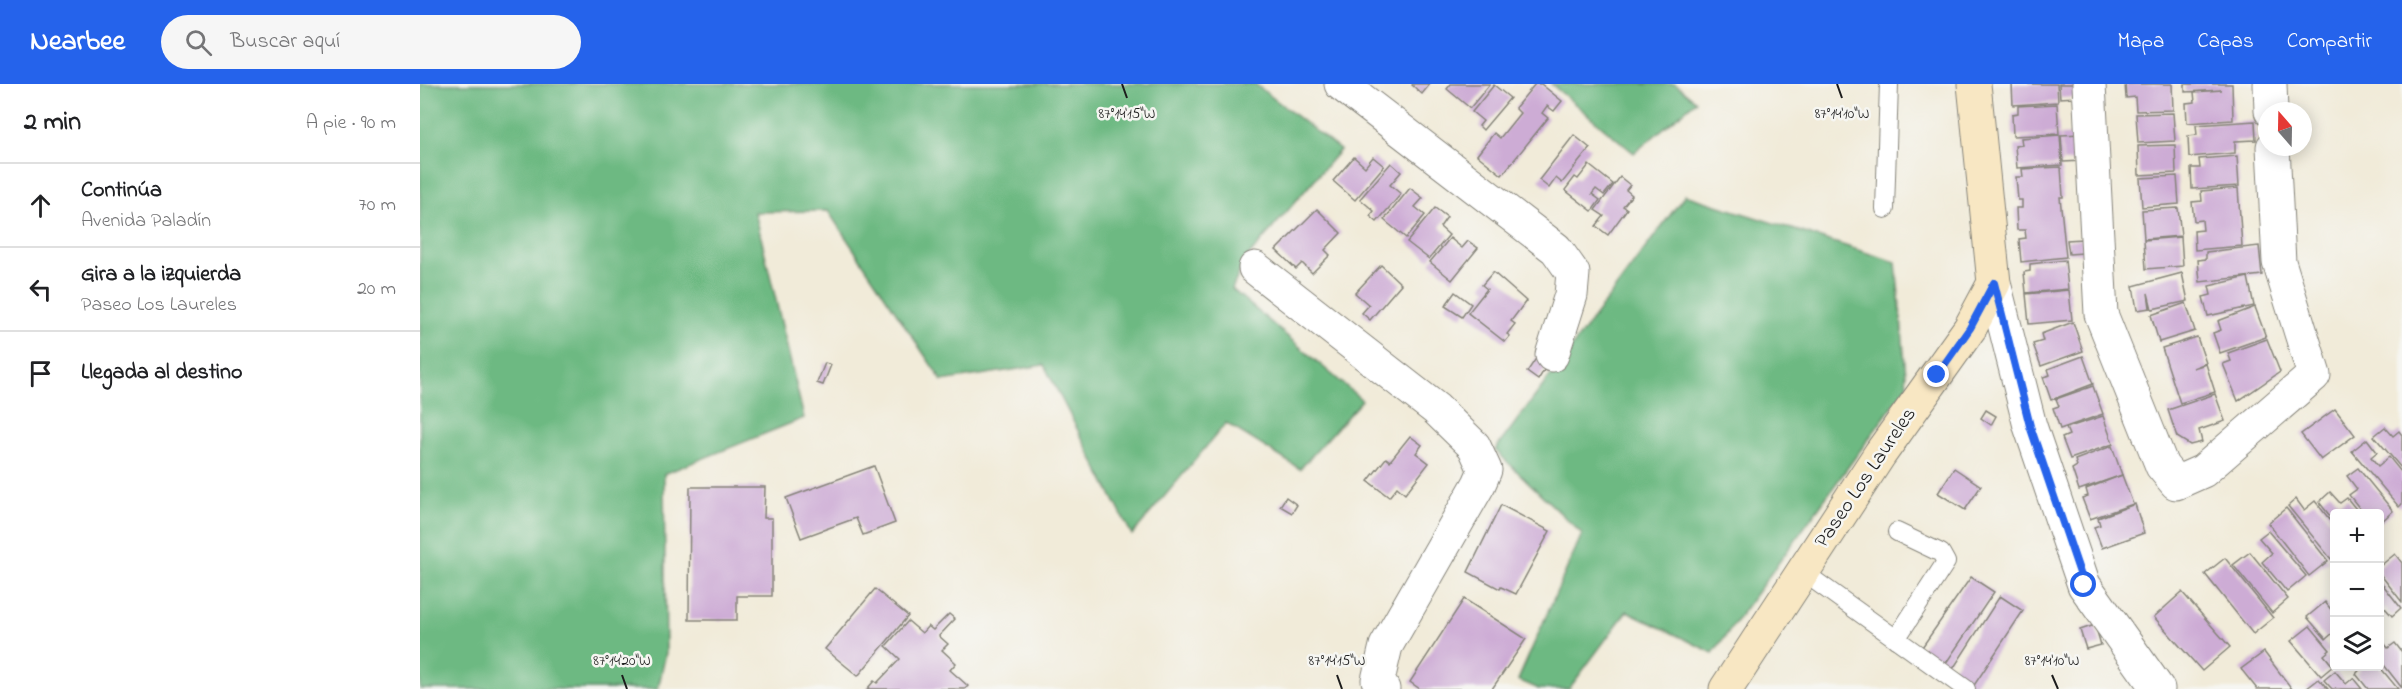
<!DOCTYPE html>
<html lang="es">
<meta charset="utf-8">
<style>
:root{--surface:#fff;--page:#f6f6f6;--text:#202124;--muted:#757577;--line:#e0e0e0;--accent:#2563eb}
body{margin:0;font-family:"Indie Flower",sans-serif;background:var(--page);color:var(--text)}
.controls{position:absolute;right:18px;bottom:18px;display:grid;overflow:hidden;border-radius:6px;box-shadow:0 3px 15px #0003}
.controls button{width:54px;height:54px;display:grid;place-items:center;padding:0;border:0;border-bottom:2px solid var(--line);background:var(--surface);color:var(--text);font:30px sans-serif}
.compass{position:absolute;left:1838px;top:18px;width:54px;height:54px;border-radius:50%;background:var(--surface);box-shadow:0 3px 15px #0003;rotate:340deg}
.stop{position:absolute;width:18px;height:18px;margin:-14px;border:4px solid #2563eb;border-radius:50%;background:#fff}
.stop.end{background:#2563eb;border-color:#fff;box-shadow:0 2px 6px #0008}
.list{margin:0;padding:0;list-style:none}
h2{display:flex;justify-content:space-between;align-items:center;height:78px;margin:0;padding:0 24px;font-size:26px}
h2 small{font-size:20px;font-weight:400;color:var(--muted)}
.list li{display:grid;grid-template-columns:39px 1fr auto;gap:18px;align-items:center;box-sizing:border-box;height:84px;padding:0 24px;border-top:2px solid var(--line)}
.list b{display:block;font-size:22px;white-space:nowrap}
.list p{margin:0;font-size:20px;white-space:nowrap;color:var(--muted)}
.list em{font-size:20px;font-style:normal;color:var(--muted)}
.icon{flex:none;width:33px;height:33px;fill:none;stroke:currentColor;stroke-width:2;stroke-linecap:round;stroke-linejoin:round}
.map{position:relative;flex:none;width:1982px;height:605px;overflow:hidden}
header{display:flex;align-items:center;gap:36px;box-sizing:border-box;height:84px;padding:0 30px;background:var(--accent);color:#fff}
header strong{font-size:28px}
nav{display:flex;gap:33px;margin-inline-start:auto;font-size:21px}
.search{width:420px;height:54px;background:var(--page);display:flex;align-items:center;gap:15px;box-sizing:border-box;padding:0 21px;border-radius:33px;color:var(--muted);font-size:22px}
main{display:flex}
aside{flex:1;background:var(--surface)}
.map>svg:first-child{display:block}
</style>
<header>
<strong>Nearbee</strong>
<div class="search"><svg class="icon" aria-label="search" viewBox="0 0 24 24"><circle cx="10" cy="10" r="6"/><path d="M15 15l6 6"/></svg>Buscar aquí</div>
<nav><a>Mapa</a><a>Capas</a><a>Compartir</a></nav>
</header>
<main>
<aside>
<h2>2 min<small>A pie · 90 m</small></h2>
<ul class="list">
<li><svg class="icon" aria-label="ahead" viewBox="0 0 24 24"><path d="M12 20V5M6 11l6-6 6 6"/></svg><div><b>Continúa</b><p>Avenida Paladín</p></div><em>70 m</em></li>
<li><svg class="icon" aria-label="left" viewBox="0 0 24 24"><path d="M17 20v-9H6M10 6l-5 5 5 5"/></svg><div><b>Gira a la izquierda</b><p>Paseo Los Laureles</p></div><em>20 m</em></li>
<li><svg class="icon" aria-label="arrive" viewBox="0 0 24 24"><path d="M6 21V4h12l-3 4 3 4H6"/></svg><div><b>Llegada al destino</b></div></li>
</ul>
</aside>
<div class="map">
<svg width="1982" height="605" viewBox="0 0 1982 605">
<rect width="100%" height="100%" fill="#f6f6f2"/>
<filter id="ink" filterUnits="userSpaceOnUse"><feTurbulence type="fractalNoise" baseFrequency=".0167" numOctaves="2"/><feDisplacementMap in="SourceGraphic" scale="12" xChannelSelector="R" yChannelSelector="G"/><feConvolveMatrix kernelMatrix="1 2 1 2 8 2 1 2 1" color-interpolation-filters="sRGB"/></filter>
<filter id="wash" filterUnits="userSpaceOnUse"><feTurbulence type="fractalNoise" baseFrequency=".008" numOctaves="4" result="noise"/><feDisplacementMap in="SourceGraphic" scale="24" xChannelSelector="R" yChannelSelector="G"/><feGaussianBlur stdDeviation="1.35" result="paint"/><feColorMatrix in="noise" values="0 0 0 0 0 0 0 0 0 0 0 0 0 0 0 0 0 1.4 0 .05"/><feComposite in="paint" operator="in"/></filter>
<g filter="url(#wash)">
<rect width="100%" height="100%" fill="#f1ebd9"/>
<g fill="#6db982" stroke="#446a4f" stroke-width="1.5">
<path d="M0,0h835l85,66 -95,110 -13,29 130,111 -62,69 -74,-46 -94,112 -88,-170 -102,16 -114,-170 -73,1 49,206 -140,56 2,179 -8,36h-238z"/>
<path d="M1131,0h124l21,17 -62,52z"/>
<path d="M1265,111l211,67 11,124 -194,267 -86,-42 -58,78h-30l-21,-9 64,-146 -87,-84z"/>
</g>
<g id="blocks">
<g fill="#cdacd5">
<path d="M993,0h17l-8,10 -10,-9z"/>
<path d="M1031,0h39l-20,24 -23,-19z"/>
<path d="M1115,0h6l21,17 -8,10 -7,-5 -5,7 6,5 -46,57 -25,-20 17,-22 6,5 20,-25 -5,-5z"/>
<path d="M1592,0h45l1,18 -45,3z"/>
<path d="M1639,0h17v13l-16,1z"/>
<path d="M1705,0h47l1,26 -37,1 -1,-14 -9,1z"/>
<path d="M1765,0h47l1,36 -46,3 -1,-20 9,-1 -1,-10 28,-2 -37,2z"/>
<path d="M1074,1l16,13 -27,32 -4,-4 4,-5 -11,-9z"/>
<path d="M1637,20l2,30 -46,2 -1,-22 6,-1v-7z"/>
<path d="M1753,29l2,28 -37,2 -2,-29z"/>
<path d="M1835,37l1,19 -21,1v12l-46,4 -1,-21 9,-1 -1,-10z"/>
<path d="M1661,50l2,27 -20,1 -2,-27z"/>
<path d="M1154,51l16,13 -28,35 -6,-5 -7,10 -10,-8z"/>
<path d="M1640,51l2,30 -45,3 -2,-22 7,-1 -1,-7z"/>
<path d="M1755,61l1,28 -37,2 -1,-29z"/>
<path d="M1817,72l2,30 -47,3 -1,-21h9l-1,-9z"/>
<path d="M934,73l11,10 8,-10 11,9 -29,34 -22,-19z"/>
<path d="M971,79l10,9 -11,13 11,9 -24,28 -7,-6 4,-5 -14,-12z"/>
<path d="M1169,81l24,19 -9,11 -8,-6 -4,5 8,6 -8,11 -27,-21 10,-13 3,2z"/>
<path d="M1641,83l2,30h-3l6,60 -45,5 -2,-23 7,-1 -1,-8h-8l-1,-22h6v-8h-4l-2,-23h7l-1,-8z"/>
<path d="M1757,92l2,28 -37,3 -2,-29z"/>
<path d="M1200,93l10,8 -4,5 6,5 -9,11 4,3 -19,26 -12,-9 8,-10 -9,-6z"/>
<path d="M990,104l13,10 -8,9 10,8 -19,23 -22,-18z"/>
<path d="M1818,104l4,58 -47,4 -1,-19 9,-1 -1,-10 -8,1 -2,-19 10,-1 -1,-10z"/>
<path d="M1015,124l12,9 -7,10 9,8 -20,24 -22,-17z"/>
<path d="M1758,124l3,28 -37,3 -2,-29z"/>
<path d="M897,125l24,24 -16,17 5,5 -18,18 -10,-10 -6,6 -20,-19z"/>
<path d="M1761,153l2,29 -37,3 -2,-29z"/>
<path d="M1030,154l12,10 6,-7 10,7 -26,32 -22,-18z"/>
<path d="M1662,155l1,14 -14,1 -2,-14z"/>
<path d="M1839,162l3,29 -62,7 -2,-22 8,-1v-7z"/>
<path d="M1645,176l3,29 -42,4 -2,-21 6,-1v-7z"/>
<path d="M961,181l20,19 -31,36 -8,-7 7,-8 -14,-12z"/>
<path d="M1073,188l33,29 -15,20 4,3 -8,10 3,2 -5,6 -37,-29 19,-24 -5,-4z"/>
<path d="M1762,189l6,28 -36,8 -4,-16 2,15 -13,2 -4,-24z"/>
<path d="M1828,193l6,29 -46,10 -5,-19 8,-2 -2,-9z"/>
<path d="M1649,206l3,30 -43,4 -3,-30z"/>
<path d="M1035,208l16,12 -9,13 -17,-11z"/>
<path d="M1766,219l9,28 -36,11 -8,-27z"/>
<path d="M1835,223l11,30 -46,16 -7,-20 8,-3 -3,-9z"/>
<path d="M1653,238l10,29 -42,15 -8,-22 10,-3 -2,-7z"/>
<path d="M1777,253l9,26 -13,5 13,-4 9,28 -35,11 -18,-55z"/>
<path d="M1847,255l13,33 -42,29 -15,-37 8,-3 -3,-8z"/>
<path d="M1663,272l10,28 -42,16 -8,-23 7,-2 -2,-6z"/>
<path d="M1117,273l11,7 -10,16 -11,-8z"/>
<path d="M405,279l6,2 -8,20 -6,-2z"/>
<path d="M1673,302l10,28 -43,15 -7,-21 6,-2 -3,-7z"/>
<path d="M1795,310l10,27 -26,9 3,12 -12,3 -13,-8 -9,-27z"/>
<path d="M1915,325l20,26 -34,25 -20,-26z"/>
<path d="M1566,326l10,6 -5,9 -10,-7z"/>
<path d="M1683,332l10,28 -43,15 -8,-21 7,-3 -3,-7z"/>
<path d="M1965,343l8,9 6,-5 3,4v34l-28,-33z"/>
<path d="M990,352l12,9 -6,8 13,10 -24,31 -8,-7 -8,10 -21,-16 18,-23 4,3z"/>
<path d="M1947,355l10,13 -6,5 7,9 11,-9 13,16v31l-3,3 -47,-56z"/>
<path d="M1692,362l10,29 -43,15 -7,-21 5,-3 -2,-6z"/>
<path d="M454,382l21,57 -32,12 -7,-17 -55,20 -15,-40z"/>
<path d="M1534,384l27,18 -16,24 -27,-17z"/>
<path d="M1938,384l35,43 -13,12v-9h-16l-15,-19 8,-6 -10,-13z"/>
<path d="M1702,391l11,29 -43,15 -8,-21 6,-2 -2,-7z"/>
<path d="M270,403h75l-1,31h8v78h-35v24h-48z"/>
<path d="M1910,408l10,11 7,-5 13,16h-26v7l-15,-19z"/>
<path d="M866,413l11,8 -5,8 -12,-7z"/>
<path d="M1876,415l8,11 11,-9 19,24v31l-3,3 -43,-53z"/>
<path d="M1715,420l9,29 -42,15 -8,-21 6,-2 -2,-7z"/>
<path d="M1081,421l49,26 -34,63 -15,-7 -1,2 -32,-17z"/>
<path d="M1866,424l42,53 -19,15 -41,-53z"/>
<path d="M1848,447l38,45 -19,16 -25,-30 10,-9 -13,-15z"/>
<path d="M1830,468l38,47 -16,14 -39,-48z"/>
<path d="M1975,470l7,9v39l-22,-28v-8z"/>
<path d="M1805,474l48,60 -20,16 -48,-60z"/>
<path d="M1551,493l23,15 -50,74 -24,-16z"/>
<path d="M1960,497l21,27 -9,8 -7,-8 -5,4z"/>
<path d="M455,505l33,27 -50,60 -33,-27z"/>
<path d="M1762,508l48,55 -28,24 -48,-54z"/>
<path d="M1580,512l23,15 -50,76 -22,-15z"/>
<path d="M1044,515l62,40 -34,50h-72l-10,-7z"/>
<path d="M1905,518l9,11v19l-8,7 -19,-22z"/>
<path d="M529,530l6,5 -16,17 9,8 -6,6 14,13 -6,7 18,16 -3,3h-98l7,-8 3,2 23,-24 -14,-13 22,-25 14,12 6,-7 5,4z"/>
<path d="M1675,541l6,20 -15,4 -6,-19z"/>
<path d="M1890,542l20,24 -6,5 9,11 -12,10 -30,-35z"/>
<path d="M1960,554l8,10 7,-5 7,9v36l-22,-28z"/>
<path d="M1844,568l28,37h-35l-16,-20z"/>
<path d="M1943,582h16l19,23h-30l-12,-15z"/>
<path d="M1915,587l11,13 7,-6 9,11h-30l-8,-9z"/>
<path d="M1899,595l9,10h-22z"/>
</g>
</g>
</g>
<g filter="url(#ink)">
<use href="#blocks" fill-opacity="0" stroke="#86847a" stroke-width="1.5"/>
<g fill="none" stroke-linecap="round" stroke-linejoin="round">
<defs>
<g id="lane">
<path d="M1465,125l4,-125"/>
<path d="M1383,488l163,117"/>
<path d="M1476,555l50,-77 -5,-9 -44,-21"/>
</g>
<g id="street">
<path d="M921,0l215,165 17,24 -2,22 -19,60"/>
<path d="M1669,0l12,230 61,152 14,17 27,-12 111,-96 -35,-113 -6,-115"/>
<path d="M1850,0l1,27"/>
<path d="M835,184l181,141 38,37 11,24 -6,14 -93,162 -8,34 5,9"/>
<path d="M1574,199l36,143 54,159 74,104"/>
</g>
<path id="secondary" d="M1306,605l154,-235 90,-126 24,-45 -20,-199"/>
</defs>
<use href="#lane" stroke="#86847a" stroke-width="20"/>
<use href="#street" stroke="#86847a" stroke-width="35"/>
<use href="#secondary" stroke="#86847a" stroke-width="35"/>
<use href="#lane" stroke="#fff" stroke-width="18"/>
<use href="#street" stroke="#fff" stroke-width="33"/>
<use href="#secondary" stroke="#f8e7c3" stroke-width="33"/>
</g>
</g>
<g fill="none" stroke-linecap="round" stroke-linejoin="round" filter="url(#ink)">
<path stroke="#2563eb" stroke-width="8" d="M1517,291l33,-47 24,-45 36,143 54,159"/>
</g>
<path fill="none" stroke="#1c1c1c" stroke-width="2" d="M702,0l5,14M1417,0l5,14M202,591l5,14M917,591l5,14M1632,591l6,14"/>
<g text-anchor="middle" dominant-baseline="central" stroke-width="5" stroke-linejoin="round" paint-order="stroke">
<g font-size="21" fill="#1c1c1c" stroke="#f6f6f2">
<text transform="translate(1446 394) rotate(-56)">Paseo Los Laureles</text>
</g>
</g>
<g font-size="15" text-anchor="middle" fill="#1c1c1c" stroke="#f6f6f2" stroke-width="5" stroke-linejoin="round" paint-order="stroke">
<text x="707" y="34">87°14'15"W</text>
<text x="1422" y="34">87°14'10"W</text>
<text x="202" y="581">87°14'20"W</text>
<text x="917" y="581">87°14'15"W</text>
<text x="1632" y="581">87°14'10"W</text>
</g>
</svg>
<div class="controls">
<button>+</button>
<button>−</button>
<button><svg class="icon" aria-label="layers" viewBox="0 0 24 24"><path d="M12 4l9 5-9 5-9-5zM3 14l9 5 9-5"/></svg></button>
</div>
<svg class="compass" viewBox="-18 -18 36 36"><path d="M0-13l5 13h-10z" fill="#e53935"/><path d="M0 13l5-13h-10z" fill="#757577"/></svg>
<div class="stop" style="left:1664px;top:501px"></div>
<div class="stop end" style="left:1517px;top:291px"></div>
</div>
</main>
